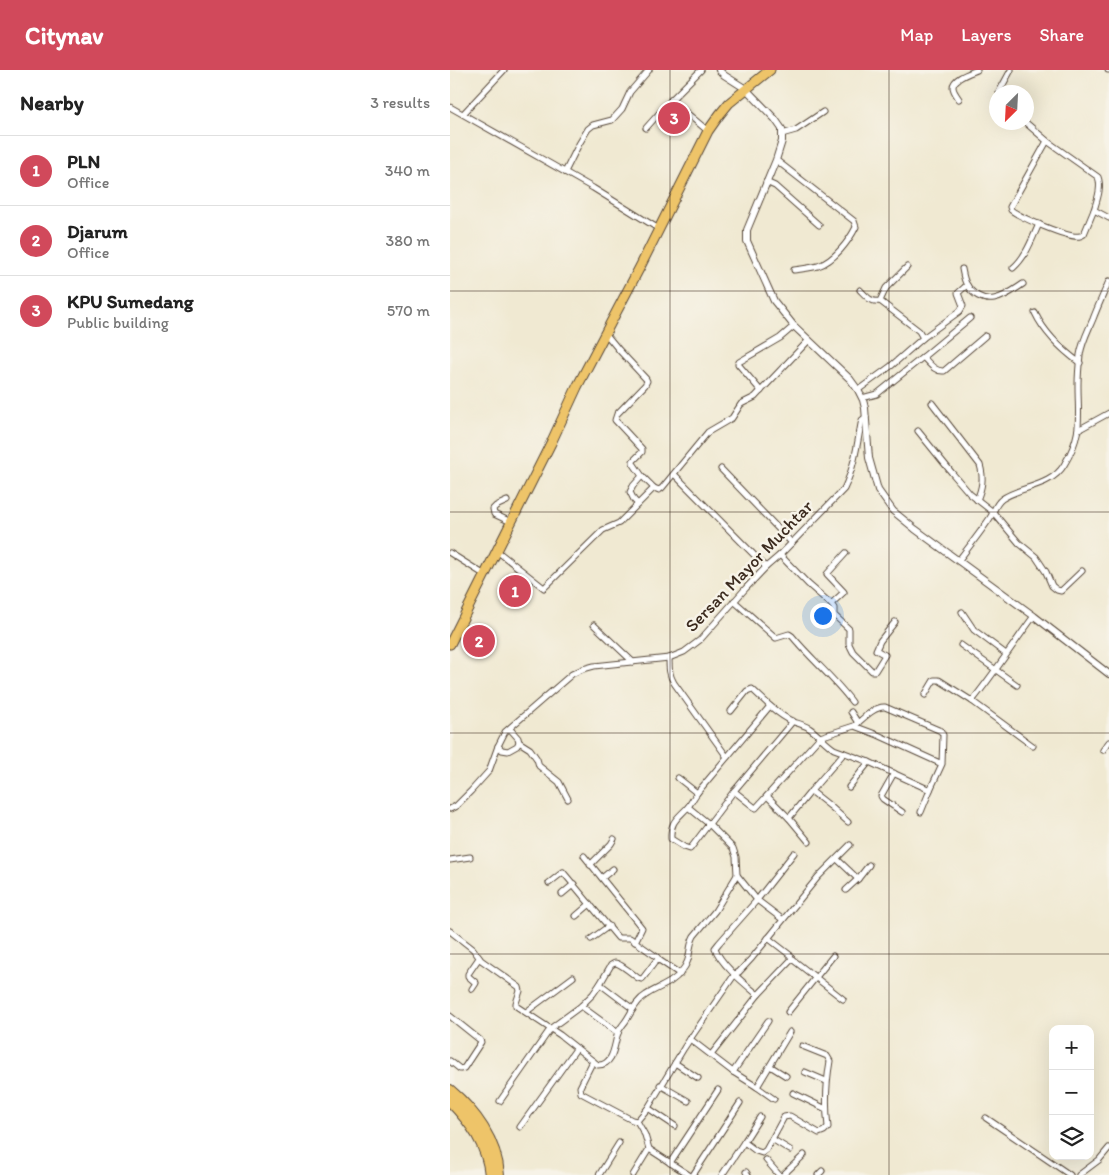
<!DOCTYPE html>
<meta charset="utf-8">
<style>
:root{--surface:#fff;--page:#f2f2f2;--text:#222;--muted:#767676;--line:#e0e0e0;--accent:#d1495b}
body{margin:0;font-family:Itim,sans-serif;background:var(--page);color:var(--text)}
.controls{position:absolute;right:15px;bottom:15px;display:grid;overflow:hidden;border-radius:10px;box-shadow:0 5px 20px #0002}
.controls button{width:45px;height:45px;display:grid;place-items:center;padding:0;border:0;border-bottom:1px solid var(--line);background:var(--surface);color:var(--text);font:25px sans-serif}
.compass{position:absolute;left:539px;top:15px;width:45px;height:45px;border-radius:50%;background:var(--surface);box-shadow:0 5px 20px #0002;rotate:204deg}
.you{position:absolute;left:372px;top:545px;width:18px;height:18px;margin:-12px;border:4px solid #fff;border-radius:50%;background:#1a73e8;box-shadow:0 0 0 8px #1a73e833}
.badge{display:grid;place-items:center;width:32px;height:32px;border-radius:50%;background:var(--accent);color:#fff;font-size:16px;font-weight:700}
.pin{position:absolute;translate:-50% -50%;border:2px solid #fff;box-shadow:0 1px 5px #0006}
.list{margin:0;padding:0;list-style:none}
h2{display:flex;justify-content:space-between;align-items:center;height:65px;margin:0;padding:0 20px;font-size:21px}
h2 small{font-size:16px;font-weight:400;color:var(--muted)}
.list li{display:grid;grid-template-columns:32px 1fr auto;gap:15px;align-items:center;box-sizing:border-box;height:70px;padding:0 20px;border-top:1px solid var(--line)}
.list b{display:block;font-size:19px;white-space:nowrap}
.list p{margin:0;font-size:16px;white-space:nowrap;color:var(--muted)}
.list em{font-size:16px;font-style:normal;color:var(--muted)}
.icon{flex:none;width:28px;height:28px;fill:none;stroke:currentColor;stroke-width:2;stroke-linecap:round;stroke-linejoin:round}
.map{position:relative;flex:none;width:659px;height:1105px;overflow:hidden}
header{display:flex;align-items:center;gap:30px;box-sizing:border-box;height:70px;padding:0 25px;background:var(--accent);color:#fff}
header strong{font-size:24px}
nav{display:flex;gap:28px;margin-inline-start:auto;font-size:18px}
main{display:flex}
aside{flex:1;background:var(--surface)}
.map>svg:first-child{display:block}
</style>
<header>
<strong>Citynav</strong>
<nav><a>Map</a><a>Layers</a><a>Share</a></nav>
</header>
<main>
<aside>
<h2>Nearby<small>3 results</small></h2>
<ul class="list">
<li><span class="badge">1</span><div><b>PLN</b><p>Office</p></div><em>340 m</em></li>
<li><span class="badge">2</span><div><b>Djarum</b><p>Office</p></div><em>380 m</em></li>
<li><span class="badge">3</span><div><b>KPU Sumedang</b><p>Public building</p></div><em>570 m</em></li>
</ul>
</aside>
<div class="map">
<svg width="659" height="1105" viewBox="0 0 659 1105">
<rect width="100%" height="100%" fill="#f7f3e8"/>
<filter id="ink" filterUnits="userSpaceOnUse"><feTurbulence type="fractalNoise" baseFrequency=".02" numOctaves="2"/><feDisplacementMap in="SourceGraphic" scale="10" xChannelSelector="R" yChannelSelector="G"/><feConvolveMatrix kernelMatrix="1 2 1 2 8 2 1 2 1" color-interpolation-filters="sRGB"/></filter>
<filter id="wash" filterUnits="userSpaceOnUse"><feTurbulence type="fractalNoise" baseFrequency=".0096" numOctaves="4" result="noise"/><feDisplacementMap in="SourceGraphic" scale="20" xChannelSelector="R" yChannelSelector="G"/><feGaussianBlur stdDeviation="1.12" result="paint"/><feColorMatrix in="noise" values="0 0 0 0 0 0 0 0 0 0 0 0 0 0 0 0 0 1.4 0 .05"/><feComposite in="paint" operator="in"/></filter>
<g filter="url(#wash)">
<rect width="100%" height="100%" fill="#f0e9d2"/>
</g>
<g filter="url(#ink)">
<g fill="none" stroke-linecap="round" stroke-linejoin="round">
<defs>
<g id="minor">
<path d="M658,0h1"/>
<path d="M549,22l12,-22"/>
<path d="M509,29c-2,-3 -6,-8 -6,-12 0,-9 17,-14 24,-17"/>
<path d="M221,30l37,31"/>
<path d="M0,37l143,81 66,41"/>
<path d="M13,44l41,-44"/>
<path d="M575,52l22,19 51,36c4,10 -1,23 -4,33l15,8"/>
<path d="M196,58l25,-28 30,-30"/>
<path d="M332,64l14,-4 27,-18"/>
<path d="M597,71l-37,66 1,3c9,7 58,29 69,26 2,0 2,-1 4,-2l10,-24"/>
<path d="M326,90l78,61 2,6c-7,14 -22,34 -38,39 -8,2 -16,3 -24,4"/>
<path d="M115,102l14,-28 9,-15 5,-4 19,-5 10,-11 8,-17 19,-22"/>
<path d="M316,112l9,4 44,39"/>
<path d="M563,198c13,-11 19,-29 26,-44"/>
<path d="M512,199c1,5 2,12 5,16 5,9 16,16 27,14 11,-2 20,-9 29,-15"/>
<path d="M410,220c6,6 11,13 20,11"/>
<path d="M585,243c10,21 26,36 45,50"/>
<path d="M155,263l14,17 27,29 1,2 -2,4 -28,29 -2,6 27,29v3l-9,9v2l9,13 -9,10 -3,6 4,8 4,4"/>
<path d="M473,268l37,-27 3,-5 -5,-13 9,-8"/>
<path d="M473,287c6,6 12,15 21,14l41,-35"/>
<path d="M408,320l33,-24 32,-28 -4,-7 -39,-30 6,-13 21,-21"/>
<path d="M311,321l-23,-27 1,-2 41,-24 14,-12"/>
<path d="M412,328l15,-4 46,-37 47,-39"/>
<path d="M482,333l48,62c4,13 2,23 -3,35"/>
<path d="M628,360l31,-17"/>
<path d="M468,361l34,42 18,21 23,18 26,31 17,14 10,15 6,14 5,4 4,1 21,-20"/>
<path d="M271,399l71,74"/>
<path d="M224,404l92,93"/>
<path d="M192,406l12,12 5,2 3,-2 46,-56 24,-14 9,-14 14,-7 53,-56"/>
<path d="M57,431l-11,5 -3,3 1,5 17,8"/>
<path d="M47,481l47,37 59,-58 16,-7 35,-35"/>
<path d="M0,483l35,22"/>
<path d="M330,485l28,29 23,20 3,4v7l15,14v15l4,8 19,19h3l10,-16 -9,-5 4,-9 15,-19"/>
<path d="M508,491c11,-14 22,-28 32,-43 4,-6 5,-14 12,-19 19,-13 49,-12 62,-34 19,-31 14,-46 14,-80 0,-10 1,-21 2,-30 2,-13 8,-24 13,-36 5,-13 11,-26 16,-38"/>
<path d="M284,531l42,37 13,-4 3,2c19,23 42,42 60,66"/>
<path d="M381,534l13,-12 -17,-18 19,-21"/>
<path d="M512,542l12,18 32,24"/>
<path d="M144,555l39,37"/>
<path d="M511,575l56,40"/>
<path d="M219,588c0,10 0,17 5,25l53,74"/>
<path d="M475,625l9,-15h5l33,21 61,45"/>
<path d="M522,631c22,-27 41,-57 62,-85"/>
<path d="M281,641l16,-20 5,-2 18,17"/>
<path d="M401,642l7,11"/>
<path d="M404,656c8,-6 20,-20 31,-19l56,24 2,4 -1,29 -12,26 -61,-28 -35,-13c-9,-6 -16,-15 -25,-21 -5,-3 -9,-4 -15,-6 -8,-3 -17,-10 -24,-16l-73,87c-3,4 -6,10 -9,14 -10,11 -18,14 -17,32l13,8 6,2 44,-58 20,16 2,1 64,-71 34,-11 24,9 64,29"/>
<path d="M60,659l8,9 1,4 11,7 7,10 2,7 20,16 9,17"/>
<path d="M48,676l4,4 6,1 9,-5 2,-4"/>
<path d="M653,680l6,-8"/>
<path d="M444,703l-13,23 2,3 19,13"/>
<path d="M228,708l19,15"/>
<path d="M399,717l20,-25"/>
<path d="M284,721l59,-70"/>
<path d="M361,721l19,15 18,16"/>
<path d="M317,726l22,22 20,24"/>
<path d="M238,737l21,17 24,24 3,9 1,18 20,25 25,19"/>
<path d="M0,739l6,-3 15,-15 18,-20 9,-25 7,-14 67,-58 11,-5 11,-3 75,-8 15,-6 16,-12 46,-52 20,-21 14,-12 64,-66c10,-21 13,-43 17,-65l1,-4 4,-3"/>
<path d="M471,742l9,-22"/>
<path d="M339,748l22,-27 33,-38"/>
<path d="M134,786l58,72 -7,14"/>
<path d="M387,789l21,20"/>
<path d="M0,790l20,-3"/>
<path d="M140,795l21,-21 3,-5"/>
<path d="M152,808l11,-9"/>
<path d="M99,813l14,-11 55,66h12l27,19 2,3"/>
<path d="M396,820l12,-11 11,-14"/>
<path d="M112,824l12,-10"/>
<path d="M126,846l14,-12"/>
<path d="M0,861l23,18 8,11 38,27 1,4 -4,12v3l44,29 38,30c15,0 16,-18 19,-29 2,-9 6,-10 10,-17 5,-8 10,-19 19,-24 12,-8 26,-11 35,-23 12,-14 6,-23 13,-36l21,-25 22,-36"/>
<path d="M141,869l18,-13"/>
<path d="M342,889l51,40"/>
<path d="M150,914l33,25"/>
<path d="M22,919l4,-6 -8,-7v-2l11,-16"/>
<path d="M308,925c-13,-11 -38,-31 -43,-47l4,-5 38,-43 37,-47"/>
<path d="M131,936l37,27"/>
<path d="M76,942l47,-35"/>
<path d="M338,942l45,-56"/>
<path d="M0,946l30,24 1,2 -17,26 -4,1 -10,-8"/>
<path d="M240,969l45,-65 4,-2 13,-14 66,-81 32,-32"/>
<path d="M261,985l47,-60 34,-36 -2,-4 -22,-17"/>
<path d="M143,991l-13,26 1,6 51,27 5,1 11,-13 36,-60 6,-9 43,33 24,15 33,-55"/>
<path d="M225,993l23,15"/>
<path d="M320,996l16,10"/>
<path d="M283,1002l35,-51"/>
<path d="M355,1002l21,9"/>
<path d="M210,1015l28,16"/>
<path d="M307,1017l17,12"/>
<path d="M343,1023l33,16"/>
<path d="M50,1031l51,-73 30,-22 12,-12 7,-10 11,-19c1,0 3,-2 4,-2 5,0 19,12 23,15l3,1 2,-1 12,-16 4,-2 21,14"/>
<path d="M198,1038l27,18"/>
<path d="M536,1048l84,57"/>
<path d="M187,1051l8,14 4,14 40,26"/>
<path d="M70,1057l56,-78"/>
<path d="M322,1069l18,11"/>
<path d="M294,1072l16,-25"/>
<path d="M316,1090l13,15"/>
<path d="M220,1093l48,-73"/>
<path d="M296,1102l2,3"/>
<path d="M149,1105l20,-32"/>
<path d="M183,1105l16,-26"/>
<path d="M243,1105l47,-72"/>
<path d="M272,1105l22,-33 12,9 6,2 4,-3 18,-33 6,-1 29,17 5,-2 4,-4c-3,-24 -2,-43 2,-66l-3,-5 -25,-10"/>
<path d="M333,1105l21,-20"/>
<path d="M368,1105l4,-4"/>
<path d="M629,1105l20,-15 10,-12"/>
</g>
<path id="tertiary" d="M269,0l5,5 22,14 29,30 7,10v12l-6,19 -29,70v11l27,60 20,25 56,53 8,11 5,10 2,8 4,50 9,32 15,21 22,18 119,87 75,58"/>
<path id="trunk" d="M0,574l101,-201 26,-56 64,-122 67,-134 12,-17 9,-11 41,-33"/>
<g id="motorway">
<path d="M0,1020c25,21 47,51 49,85"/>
<path d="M0,1031c21,22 37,43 40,74"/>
</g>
</defs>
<use href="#minor" stroke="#564739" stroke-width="7"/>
<use href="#tertiary" stroke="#564739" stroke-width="8"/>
<use href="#trunk" stroke="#564739" stroke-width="11"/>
<use href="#motorway" stroke="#564739" stroke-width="12"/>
<use href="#minor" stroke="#fff" stroke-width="5"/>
<use href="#tertiary" stroke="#fff" stroke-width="6"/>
<use href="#trunk" stroke="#eec469" stroke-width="9"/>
<use href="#motorway" stroke="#eec469" stroke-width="10"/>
</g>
</g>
<path fill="none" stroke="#3b2a1e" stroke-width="1" stroke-opacity="0.55" d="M220,0v1105M439,0v1105M0,221h659M0,442h659M0,663h659M0,884h659"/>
<g text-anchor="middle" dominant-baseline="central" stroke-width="5" stroke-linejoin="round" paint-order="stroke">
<g font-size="18" fill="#3b2a1e" stroke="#f7f3e8">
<text transform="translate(299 496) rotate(-46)">Sersan Mayor Muchtar</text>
</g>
</g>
</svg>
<div class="controls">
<button>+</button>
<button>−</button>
<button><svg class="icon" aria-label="layers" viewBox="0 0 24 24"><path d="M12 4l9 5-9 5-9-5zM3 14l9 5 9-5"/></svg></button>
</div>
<svg class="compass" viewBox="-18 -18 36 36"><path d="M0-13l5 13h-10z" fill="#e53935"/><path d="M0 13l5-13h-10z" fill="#767676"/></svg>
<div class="you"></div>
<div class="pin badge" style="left:65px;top:521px">1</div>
<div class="pin badge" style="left:29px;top:571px">2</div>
<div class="pin badge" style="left:224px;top:48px">3</div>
</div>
</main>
